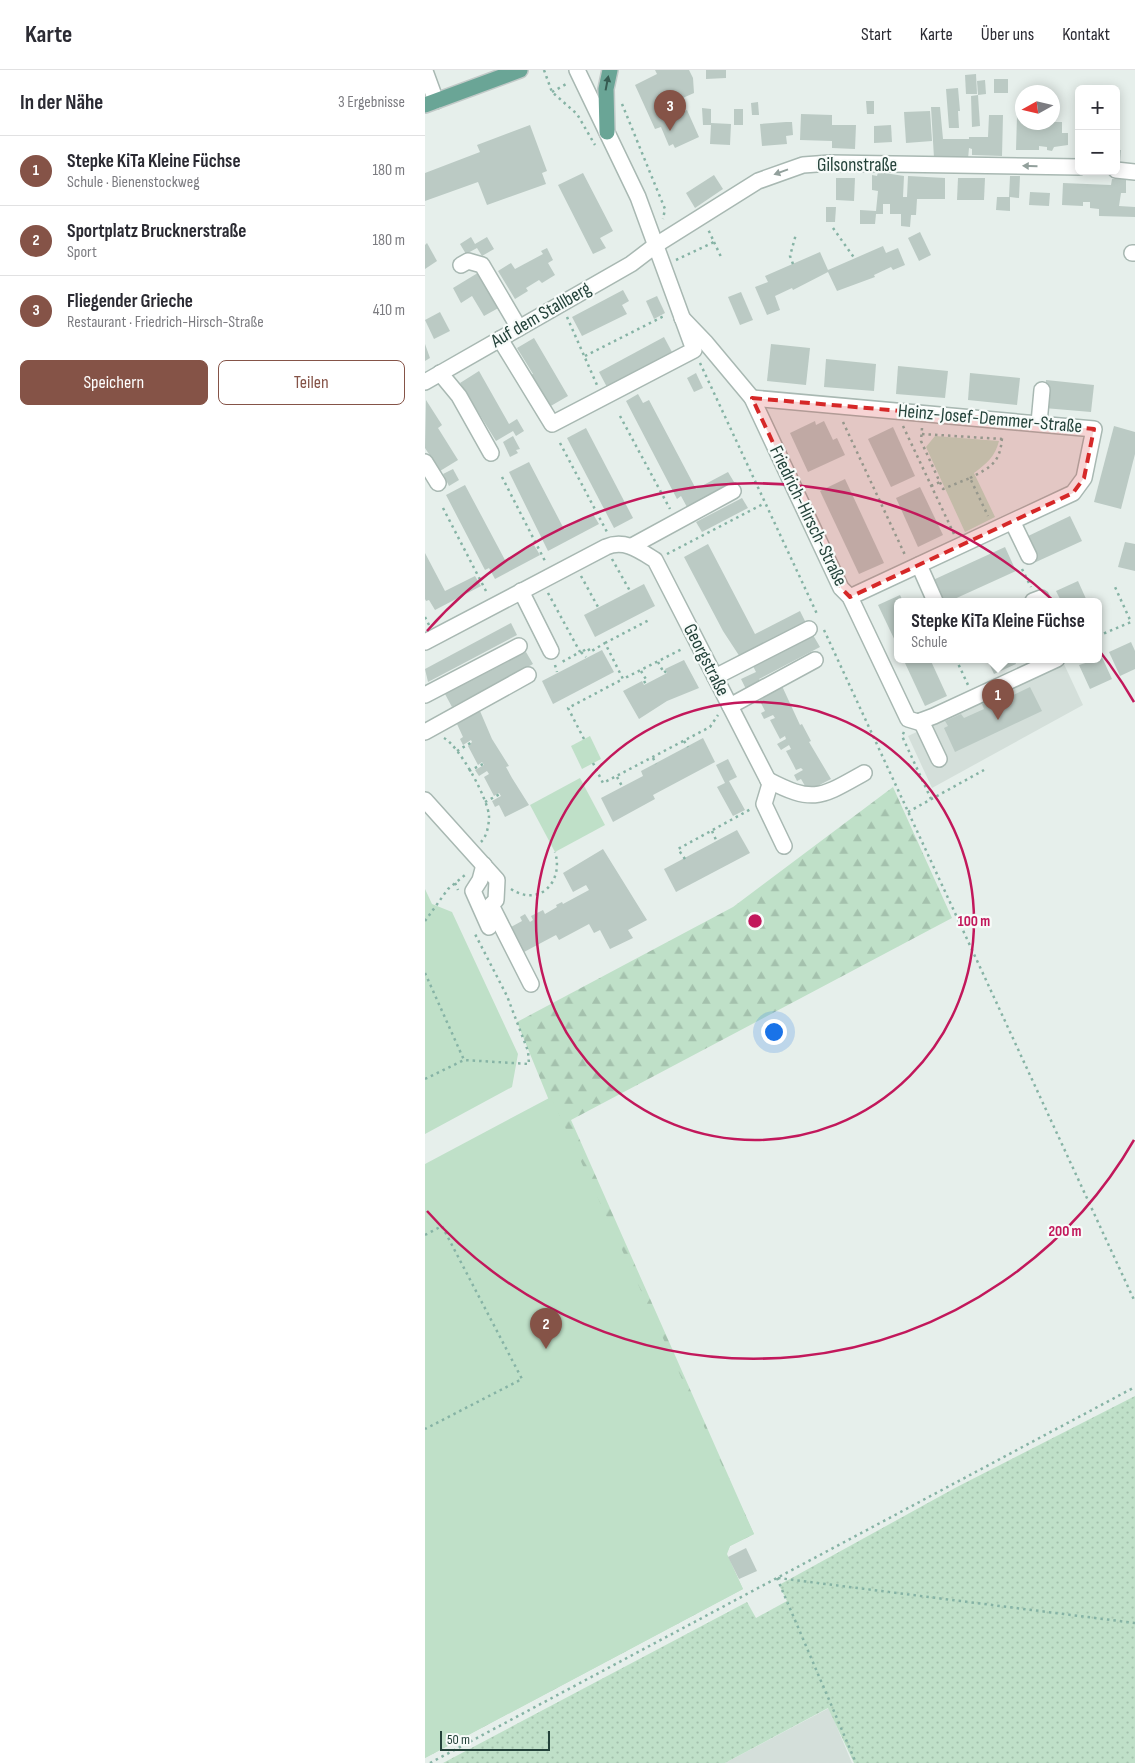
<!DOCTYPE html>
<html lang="de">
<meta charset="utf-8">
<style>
:root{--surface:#fff;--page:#f7f7f7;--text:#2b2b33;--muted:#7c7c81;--line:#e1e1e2;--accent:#855347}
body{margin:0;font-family:"Sofia Sans Condensed",sans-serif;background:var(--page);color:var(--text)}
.controls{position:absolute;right:15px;top:15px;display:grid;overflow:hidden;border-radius:8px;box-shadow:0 2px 12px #0003}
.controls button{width:45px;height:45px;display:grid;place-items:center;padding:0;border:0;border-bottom:1px solid var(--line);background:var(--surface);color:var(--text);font:25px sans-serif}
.compass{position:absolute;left:590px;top:15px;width:45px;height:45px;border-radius:50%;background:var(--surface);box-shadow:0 2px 12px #0003;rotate:262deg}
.scale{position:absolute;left:15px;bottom:12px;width:110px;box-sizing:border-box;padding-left:5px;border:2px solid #24423a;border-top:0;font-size:14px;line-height:18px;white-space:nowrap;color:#24423a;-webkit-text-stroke:4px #f7fbf9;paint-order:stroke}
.you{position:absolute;left:348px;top:961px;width:18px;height:18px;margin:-12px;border:4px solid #fff;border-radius:50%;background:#1a73e8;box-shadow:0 0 0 8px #1a73e833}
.badge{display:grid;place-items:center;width:32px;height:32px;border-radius:50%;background:var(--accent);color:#fff;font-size:16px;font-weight:700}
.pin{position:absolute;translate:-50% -41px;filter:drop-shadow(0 1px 2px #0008)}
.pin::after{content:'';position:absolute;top:26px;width:18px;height:15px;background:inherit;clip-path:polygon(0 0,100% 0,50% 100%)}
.popup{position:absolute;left:469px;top:528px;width:208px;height:65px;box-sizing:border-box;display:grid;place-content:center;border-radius:8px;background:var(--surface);filter:drop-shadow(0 1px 4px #0005);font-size:16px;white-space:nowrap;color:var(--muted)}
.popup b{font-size:19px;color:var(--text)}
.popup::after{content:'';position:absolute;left:50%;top:100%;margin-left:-10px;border:10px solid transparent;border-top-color:var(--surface)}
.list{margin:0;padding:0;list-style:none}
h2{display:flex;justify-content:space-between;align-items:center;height:65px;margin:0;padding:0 20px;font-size:21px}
h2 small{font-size:16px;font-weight:400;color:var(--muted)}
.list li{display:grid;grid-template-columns:32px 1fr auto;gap:15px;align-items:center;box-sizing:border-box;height:70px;padding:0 20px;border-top:1px solid var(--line)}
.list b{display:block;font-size:19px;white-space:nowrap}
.list p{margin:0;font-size:16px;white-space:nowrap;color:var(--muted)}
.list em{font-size:16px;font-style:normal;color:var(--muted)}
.actions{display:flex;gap:10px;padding:15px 20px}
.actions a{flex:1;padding:11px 0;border:1px solid var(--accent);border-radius:8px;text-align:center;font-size:18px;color:var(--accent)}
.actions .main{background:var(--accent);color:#fff}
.map{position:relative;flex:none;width:710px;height:1693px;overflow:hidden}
header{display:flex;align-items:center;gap:30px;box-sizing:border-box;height:70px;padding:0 25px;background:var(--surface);border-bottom:1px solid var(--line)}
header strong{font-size:24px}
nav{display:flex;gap:28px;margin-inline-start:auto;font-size:18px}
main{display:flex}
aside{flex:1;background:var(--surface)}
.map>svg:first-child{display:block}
</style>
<header>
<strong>Karte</strong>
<nav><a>Start</a><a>Karte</a><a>Über uns</a><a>Kontakt</a></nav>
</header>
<main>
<aside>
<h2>In der Nähe<small>3 Ergebnisse</small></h2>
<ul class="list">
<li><span class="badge">1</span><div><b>Stepke KiTa Kleine Füchse</b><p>Schule · Bienenstockweg</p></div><em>180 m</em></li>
<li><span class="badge">2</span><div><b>Sportplatz Brucknerstraße</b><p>Sport</p></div><em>180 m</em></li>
<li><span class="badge">3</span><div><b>Fliegender Grieche</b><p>Restaurant · Friedrich-Hirsch-Straße</p></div><em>410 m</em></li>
</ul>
<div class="actions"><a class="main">Speichern</a><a>Teilen</a></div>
</aside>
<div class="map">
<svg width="710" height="1693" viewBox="0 0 710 1693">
<defs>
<pattern id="grass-dots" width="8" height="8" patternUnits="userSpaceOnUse" patternTransform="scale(1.25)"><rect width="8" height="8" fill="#bfe0c8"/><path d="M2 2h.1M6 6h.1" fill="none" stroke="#a4c1ad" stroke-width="1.8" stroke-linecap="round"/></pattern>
<pattern id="forest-firs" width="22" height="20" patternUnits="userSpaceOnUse" patternTransform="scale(1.25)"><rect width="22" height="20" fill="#bfe0c8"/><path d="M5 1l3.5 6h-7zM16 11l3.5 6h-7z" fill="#a4c1ad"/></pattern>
</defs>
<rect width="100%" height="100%" fill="#e6efeb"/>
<g fill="#d4dfda">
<path d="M639,594l19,41 -151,83 -24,-52z"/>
<path d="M404,1638l23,55h-127z"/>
</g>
<path fill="url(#grass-dots)" d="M710,1326v367h-281l-26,-55 -103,55h-282l304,-161 9,16 31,-17 -8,-16 176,-97z"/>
<path fill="url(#forest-firs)" d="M468,717l59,131 -381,202 183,414 -24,12 -4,8 17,35 -318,169v-20l214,-417 -122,-299 216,-115z"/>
<g fill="#bfe0c8">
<path d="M510,366l64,5c-4,16 -12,22 -25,32l21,44 -30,15 -39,-85z"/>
<path d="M165,666l11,23 -19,10 -11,-23z"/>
<path d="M155,708l25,47 -50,27 -25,-47z"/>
<path d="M0,819l7,15 20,8 66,142 -6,33 -87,47z"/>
<path d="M126,1027l203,437 -24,12 -3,8 16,35 -318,169v-594z"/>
</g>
<g fill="#bbcac4">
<path d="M230,0h34l4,8 1,15 -18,8 5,12 6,-3 12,27 -24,11 -2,-4 -4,2 -8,-19 -6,2 -20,-44 22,-11z"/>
<path d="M281,0h20v8l-20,1z"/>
<path d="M551,4l1,20h-11l-1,-19z"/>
<rect x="569" y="9" width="14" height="14"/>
<path d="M560,10l1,14 -8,1 -1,-14z"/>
<path d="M533,18l2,23h-2l1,17h-10l-3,-39z"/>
<path d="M553,25l2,31 -8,1 -1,-31z"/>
<path d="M441,31h8v13h-7z"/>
<path d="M333,32l1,13h-7l-1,-12z"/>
<path d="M506,37h9l3,32h26v-2h19l1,-22h14l-1,41 -30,-1v-6l-3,-1 -1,11 -34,-1z"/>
<path d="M277,38l9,1v14l20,1 -1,21 -20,-1 1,-19h-8z"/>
<rect x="309" y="39" width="9" height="16"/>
<path d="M505,41l2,30 -26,2 -2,-31z"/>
<path d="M595,42h3v10h39v11h6v12l-14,2 -2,4 -5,-1v-3l-8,-1v4h-23l1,-35h3z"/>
<path d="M376,44l31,1v10h24l-1,24 -23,-1v-7l-32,-1z"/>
<path d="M361,52h6l1,13 -7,1 1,8 -25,2 -2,-22z"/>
<path d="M105,55l17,46 -5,2 4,11 -59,21 -9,-23 -53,19v-28l55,-21 -3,-7z"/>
<path d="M466,55l1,17 -18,1v-17z"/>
<path d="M691,80h5l-1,13h-4z"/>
<path d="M453,102l26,4 -1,21h4l1,-21 37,2v21h-28l-1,16h-5l-1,12 -9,-1v-12h-11v-10h-7v10h-7l-1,10h-15v-14l16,1 2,-20 -6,-1v-15l5,1z"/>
<path d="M158,103l30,58 -13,7 6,10 -13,6 -35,-69z"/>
<path d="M289,105l9,14 -28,19 -9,-15z"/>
<path d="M585,106h10l-1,22 -9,-1v14l-14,-1 1,-13h12z"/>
<path d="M411,108h19l-1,23 -18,-1z"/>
<path d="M533,108h27l-1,22h-27z"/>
<path d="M687,109h14v14h-5l-2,13 16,1v10l-36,-1v-7l-9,-1v-6h-7v4l-21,-1 1,-22 48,2z"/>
<path d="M605,122l20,1 -1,13 -20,-1z"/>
<path d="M401,137h10l-1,15h-9z"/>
<path d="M495,162l11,23 -12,6 -11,-23z"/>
<path d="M46,167l4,7 12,-7 7,12 -12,7 -5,-8 -11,6 -6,-10z"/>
<path d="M2,173l10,18 -12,8v-24z"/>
<path d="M458,176l3,7 12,-5 7,17 -12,5 -2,-3 -17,8 1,2 -38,14 -9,-19 -35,18 -1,-2 -17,8 5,14 -13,5 -12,-28 13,-5 -3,-6 55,-24 8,18z"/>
<path d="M122,178l6,12 -5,3 7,12 -13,8 -3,-3 -13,8 2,3 -13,8 -17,-28 13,-8 4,6 28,-15 -2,-3z"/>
<path d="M56,201l21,35 -18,10 -12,-20 -11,7 -8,-15z"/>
<path d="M198,220l6,11 -7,4 5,9 -45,22 -10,-19z"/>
<path d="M316,222l12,28 -13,5 -12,-28z"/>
<path d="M232,226l8,17 -11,6 -8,-18z"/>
<path d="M15,242l10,19 -16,8 -9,-19z"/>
<path d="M239,267l9,17 -65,35 -9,-17z"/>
<path d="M109,268l34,58 -19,11 -20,-31 4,-2 -16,-26z"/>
<path d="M0,274l5,14 -5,3z"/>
<path d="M346,274l39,4 -4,37 -39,-4z"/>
<path d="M401,289l50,5 -2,27 -50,-4z"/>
<path d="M473,296l50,5 -3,27 -49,-4z"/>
<path d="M54,301l30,53 8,-5 7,12 -8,5 -3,-5 -17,10 -36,-58z"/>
<path d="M271,303l7,15 -9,4 -7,-14z"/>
<path d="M545,303l50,5 -3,27 -49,-5z"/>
<path d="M621,310l48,5 -3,27 -47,-4z"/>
<path d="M213,324l5,9 6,-3 47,89 32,-17 6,10 -47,25 -6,-11 -4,3 -51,-98z"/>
<path d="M1,330l16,25 -4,3 20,32 -18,11 -15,-23z"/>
<path d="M390,351l1,4 8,-4 9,19 4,-2 8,17 -37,17 -18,-39z"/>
<path d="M689,356l21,6v22l-14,55 -27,-7z"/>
<path d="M468,357l22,49 -24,11 -23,-48z"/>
<path d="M161,358l47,90 -19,10 -47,-90z"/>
<path d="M88,366l7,13 -4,1 2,3 -8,4 -7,-15z"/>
<path d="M104,392l35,67 29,-15 6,10 -51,27 -39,-79z"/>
<path d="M28,399l6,11 -10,6 -6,-12z"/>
<path d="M420,409l39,84 -25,11 -39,-83z"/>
<path d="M40,415l40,75 29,-15 6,10 -45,24 -6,-11 -4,2 -39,-75z"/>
<path d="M495,417l23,48 -25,12 -22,-49z"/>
<path d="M317,428l6,10 -46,24 -6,-10z"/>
<path d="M645,446l12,25 -46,21 -12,-24z"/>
<path d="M700,472l10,2v27l-17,-4z"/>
<path d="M283,474l47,90 45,-23 6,12 -66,34 -17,-26 -39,-74z"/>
<path d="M580,477l11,24 -66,30h-6l-11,-21z"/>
<path d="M0,483l20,38 30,-15 6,10 -46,24 -6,-10 -3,1 -1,-2z"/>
<path d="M653,511l9,20h-26l-5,-10z"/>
<path d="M219,514l11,22 -60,31 -11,-22z"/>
<path d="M475,525l3,6h-5v46l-20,-42z"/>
<path d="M86,553l6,12 -89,47 -3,-13z"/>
<path d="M388,565l7,12 -61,32 3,4 -15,8 -6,-12 15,-7 -3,-6z"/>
<path d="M706,572l4,9v18l-15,7 -11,-24z"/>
<path d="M177,580l12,22 -61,32 -11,-23z"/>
<path d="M101,582l7,12 -81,43 -7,-13z"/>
<path d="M676,585l11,24 -22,10 -11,-24 19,-6z"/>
<path d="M489,589h16l17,37 -22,10 -20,-43z"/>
<path d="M562,589h27l2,5 -22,10z"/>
<path d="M259,590l15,28 -32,13 -28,18 -16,-28 19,-10 2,4 23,-12 -2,-4z"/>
<path d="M357,616l18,39 2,-1 9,17 -2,1 22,37 -23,12 -7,-12 -4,2 -3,-6 9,-5 -2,-2 -5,2 -3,-6 -7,-13 5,-2 -2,-4 -8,5 -4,-6 9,-5 -1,-3 -5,3 -10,-19 5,-2 -2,-3 -9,4 -3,-6 4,-2 -6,-12z"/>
<path d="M605,617l12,24 -87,41 -11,-24 4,-2 -3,-5 16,-7 3,4 20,-9 -2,-5 7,-3 2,5z"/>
<path d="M55,641l12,28 17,27 -3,1 6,11 17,27 -24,12 -6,-12 -4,2 -3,-6 9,-5 -2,-3 -5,3 -10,-19 5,-3 -2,-3 -8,5 -4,-6 9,-5 -2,-3 -4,3 -10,-19 4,-4 -1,-2 -8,5 -3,-6 3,-2 -6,-13z"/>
<path d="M278,668l12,24 -62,33 2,4 -42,23 -12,-24 42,-22 -2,-5z"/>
<path d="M303,689l9,18 -8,4 16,29 -12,6 -16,-29 8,-4 -9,-18z"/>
<path d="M312,760l13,23 -74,39 -12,-23z"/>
<path d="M178,779l44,71 -19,10 5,8 -23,11 -10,-19 -6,3 -5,-9 -30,16 -3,-5 -32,17 -13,-25 11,-6 -2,-4 5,-3 5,8 3,-2 -2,-4 12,-6 2,4 12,-7 -1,-2 6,-3 1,2 26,-14 -3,-5 -13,7 -10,-19z"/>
<path d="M321,1478l11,23 -18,8 -11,-22z"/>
</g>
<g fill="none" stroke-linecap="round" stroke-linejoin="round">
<defs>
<g id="minor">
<path d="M0,1l11,30"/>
<path d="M691,100l19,2"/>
<path d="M707,183h3"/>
<path d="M36,195l7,-4 14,4 37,63"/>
<path d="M257,248l24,25 46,55 89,190 9,9 58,122 10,3 16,-6 123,-57"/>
<path d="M75,269l52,85 142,-74 -56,-153 -61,-127"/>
<path d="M15,303l19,23 32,57"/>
<path d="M0,312l206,-118 25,-19 102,-64 45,-16 27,-2 249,4"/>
<path d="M327,328l342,31 -10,49 -11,15 -223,104"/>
<path d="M614,353l3,-33"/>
<path d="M0,392l13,21"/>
<path d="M588,453l16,33"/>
<path d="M207,476l101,-55"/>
<path d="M494,495l16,36"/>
<path d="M96,521l30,60"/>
<path d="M608,531l8,-3 1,3"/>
<path d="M0,572l181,-95c18,-8 33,3 49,13l115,224 -6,20 20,42"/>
<path d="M290,607l94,-48"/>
<path d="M0,625l94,-49"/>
<path d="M305,636l85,-46"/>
<path d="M496,651l18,38"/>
<path d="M0,662l103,-57"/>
<path d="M343,710c46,24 53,17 96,-7"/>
<path d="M0,730l72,80 -1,20 -5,5 40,79"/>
<path d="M59,795l-4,15 -7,11 16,36"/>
</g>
<g id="major">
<path d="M0,35l95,-35"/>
<path d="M182,62l-1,-43 4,-19"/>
</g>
</defs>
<use href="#minor" stroke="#a8b8b2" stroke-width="18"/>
<use href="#major" stroke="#c2cac8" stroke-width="18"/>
<g stroke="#86b3a5" stroke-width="2.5" stroke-dasharray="2.5 4" stroke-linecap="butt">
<path d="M119,0l8,22 25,22 18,31"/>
<path d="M127,22l16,-9"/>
<path d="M197,34l43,105 -2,10"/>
<path d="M408,158l22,31"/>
<path d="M289,172l8,17"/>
<path d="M251,190l38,-18 -6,-13"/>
<path d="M368,194l-3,-8 6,-22"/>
<path d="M142,247l30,68"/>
<path d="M160,286l81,-41"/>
<path d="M275,293l118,253"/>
<path d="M195,346l50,93"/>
<path d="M418,352l62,133"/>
<path d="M478,356l51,108"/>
<path d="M497,358l-1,13 22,48 27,-11 18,38"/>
<path d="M497,364l80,5"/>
<path d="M135,373l47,89"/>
<path d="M77,407l44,86"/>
<path d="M545,408c21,-11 30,-15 32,-40"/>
<path d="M506,416l9,-4"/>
<path d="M18,438l44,85"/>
<path d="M242,484l98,-51"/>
<path d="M187,489l18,32"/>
<path d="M597,499l9,18"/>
<path d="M156,506l17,31"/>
<path d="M123,523l32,59 -18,10"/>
<path d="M0,547l4,8"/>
<path d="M399,560l311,672"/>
<path d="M673,566l33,-14 -16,-35"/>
<path d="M180,573l46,-24"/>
<path d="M158,581l5,-3 2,4 15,-9 18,36 61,-31"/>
<path d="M156,582l5,5"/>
<path d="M531,589l12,26"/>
<path d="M233,592l6,11 2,-2"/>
<path d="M130,595l2,7"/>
<path d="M216,601l6,10 -4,2"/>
<path d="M479,662l-2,4 29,63"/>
<path d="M19,668c16,9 44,61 45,78 0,9 -2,20 -8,26"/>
<path d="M159,669l-16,-31 55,-29"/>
<path d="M259,671l4,6"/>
<path d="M32,681l15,-9"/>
<path d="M228,688l3,6"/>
<path d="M168,693l10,20 107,-56 8,-12"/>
<path d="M44,701l14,-7"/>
<path d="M192,707l6,11"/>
<path d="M60,732l15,-8"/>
<path d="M483,742l76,-42"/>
<path d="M287,761l5,11"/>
<path d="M260,789l-7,-10 73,-40"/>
<path d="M30,813l3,7"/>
<path d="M86,819c29,19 53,-8 44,-37"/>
<path d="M0,851l23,-32 17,-14"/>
<path d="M0,903l39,87"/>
<path d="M0,1009l39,-19 65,4 -1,-13 -21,-55 -32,-62"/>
<path d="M0,1165l17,-9 80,153 -97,50"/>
<path d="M352,1508l79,185"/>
<path d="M353,1508l357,45"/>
<path d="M5,1693l705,-376"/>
</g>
<use href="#minor" stroke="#fff" stroke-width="15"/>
<use href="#major" stroke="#6aa596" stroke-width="15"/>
</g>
<defs><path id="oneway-solid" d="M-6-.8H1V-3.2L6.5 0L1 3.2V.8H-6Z" transform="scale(1.25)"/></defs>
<use fill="#365b51" href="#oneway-solid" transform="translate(182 13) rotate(-79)"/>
<g fill="#92a09c">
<use href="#oneway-solid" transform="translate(605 96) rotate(-179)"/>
<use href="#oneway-solid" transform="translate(356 102) rotate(160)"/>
</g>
<path fill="#d62828" fill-opacity="0.2" stroke="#d62828" stroke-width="4" stroke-dasharray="10 6" stroke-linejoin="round" d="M327,328l252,22 90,9 -10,49 -11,15 -223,104 -9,-9z"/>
<g fill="none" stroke="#c2185b" stroke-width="2.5">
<circle cx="330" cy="851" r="219"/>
<path d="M709 1070A438 438 0 0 1 2 1141M2 561A438 438 0 0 1 709 632"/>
</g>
<g text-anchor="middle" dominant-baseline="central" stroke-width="4.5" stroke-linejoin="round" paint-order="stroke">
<g font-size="19" fill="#24423a" stroke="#f7fbf9">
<text x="432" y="95">Gilsonstraße</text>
<text transform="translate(116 245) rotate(-30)">Auf dem Stallberg</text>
<text transform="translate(565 349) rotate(5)">Heinz-Josef-Demmer-Straße</text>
<text transform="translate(383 446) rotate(64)">Friedrich-Hirsch-Straße</text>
<text transform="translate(281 590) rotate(63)">Georgstraße</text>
</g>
</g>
<circle cx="330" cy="851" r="8" fill="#c2185b" stroke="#f7fbf9" stroke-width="2.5"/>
<g font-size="15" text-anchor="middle" font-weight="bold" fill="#c2185b" stroke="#f7fbf9" stroke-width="4.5" stroke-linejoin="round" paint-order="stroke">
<text x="549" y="856">100 m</text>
<text x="640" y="1166">200 m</text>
</g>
</svg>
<div class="controls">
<button>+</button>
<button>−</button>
</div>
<svg class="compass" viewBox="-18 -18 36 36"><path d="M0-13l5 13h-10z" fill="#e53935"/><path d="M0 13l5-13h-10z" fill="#7c7c81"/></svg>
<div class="scale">50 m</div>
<div class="you"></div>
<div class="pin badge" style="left:573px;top:650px">1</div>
<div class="popup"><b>Stepke KiTa Kleine Füchse</b>Schule</div>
<div class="pin badge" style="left:121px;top:1279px">2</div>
<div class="pin badge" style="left:245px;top:61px">3</div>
</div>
</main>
